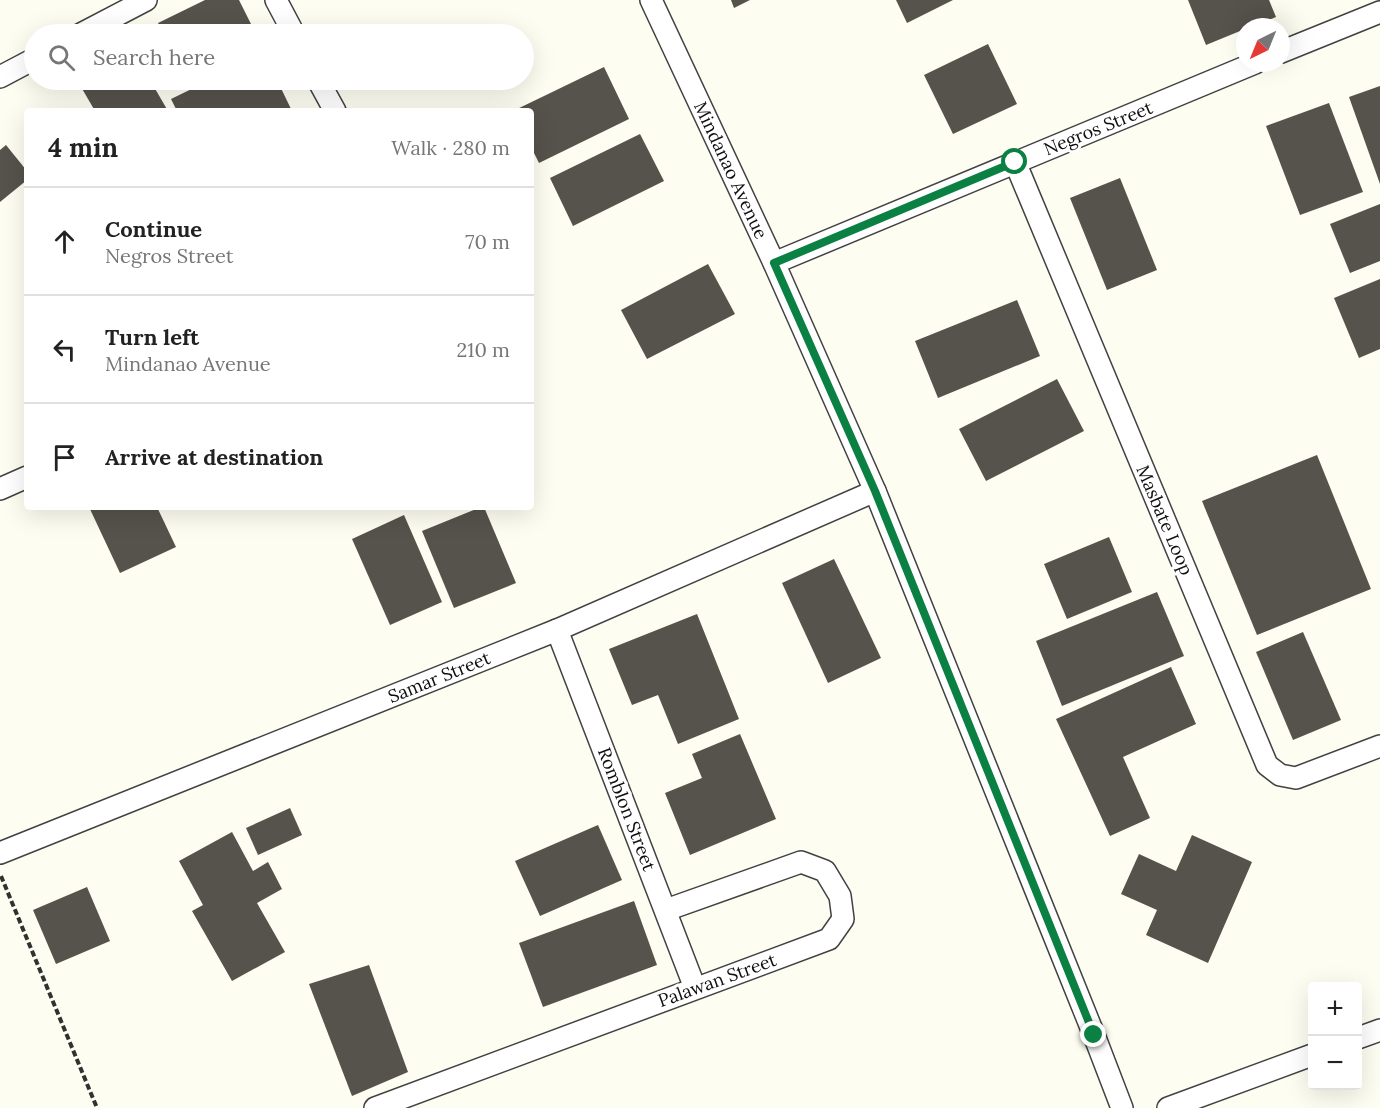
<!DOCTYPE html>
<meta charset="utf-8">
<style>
:root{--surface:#fff;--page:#f2f2f2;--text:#222;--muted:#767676;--line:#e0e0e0}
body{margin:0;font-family:Lora,serif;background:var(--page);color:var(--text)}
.controls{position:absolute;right:18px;bottom:18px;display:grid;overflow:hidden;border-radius:6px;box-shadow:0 6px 24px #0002}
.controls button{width:54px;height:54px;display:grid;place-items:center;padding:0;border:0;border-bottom:2px solid var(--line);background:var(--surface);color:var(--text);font:30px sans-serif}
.compass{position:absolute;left:1236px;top:18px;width:54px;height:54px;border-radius:50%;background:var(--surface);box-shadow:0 6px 24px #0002;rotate:223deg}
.stop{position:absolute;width:18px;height:18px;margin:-14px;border:4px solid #0b8043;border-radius:50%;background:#fff}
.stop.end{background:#0b8043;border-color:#fff;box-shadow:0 2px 6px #0008}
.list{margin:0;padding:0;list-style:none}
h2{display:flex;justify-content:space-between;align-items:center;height:78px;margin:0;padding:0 24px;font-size:26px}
h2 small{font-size:20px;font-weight:400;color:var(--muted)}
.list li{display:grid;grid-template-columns:39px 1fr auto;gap:18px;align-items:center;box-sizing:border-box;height:108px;padding:0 24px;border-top:2px solid var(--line)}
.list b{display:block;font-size:22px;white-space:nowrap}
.list p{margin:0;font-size:20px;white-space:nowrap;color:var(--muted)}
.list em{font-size:20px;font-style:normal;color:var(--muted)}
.icon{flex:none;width:33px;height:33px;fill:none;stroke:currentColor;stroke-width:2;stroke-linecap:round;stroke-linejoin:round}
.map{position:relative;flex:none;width:1380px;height:1108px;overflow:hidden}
.search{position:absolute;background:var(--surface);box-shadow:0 6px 24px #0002;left:24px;top:24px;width:510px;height:66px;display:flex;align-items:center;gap:15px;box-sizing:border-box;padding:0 21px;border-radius:33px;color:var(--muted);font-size:22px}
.panel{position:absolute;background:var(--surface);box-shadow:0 6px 24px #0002;left:24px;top:108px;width:510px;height:402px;border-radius:6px}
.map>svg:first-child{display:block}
</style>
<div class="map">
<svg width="1380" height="1108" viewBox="0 0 1380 1108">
<rect width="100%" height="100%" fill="#fefdf1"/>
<g fill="#56524c">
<path d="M205,0h34l17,34h-93l-5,-11z"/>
<path d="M731,0h19l-16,8z"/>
<path d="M896,0h57l-46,23z"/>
<path d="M1188,0h81l7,17 -25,10h-6v2l-39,16z"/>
<path d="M988,44l29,60 -64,30 -29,-59z"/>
<path d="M604,67l25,52 -90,44 -8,-16v-36h-18z"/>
<path d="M77,80h73l18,31h-73z"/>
<path d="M210,80h67l15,31h-115l-6,-12z"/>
<path d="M1380,86v98l-31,-87z"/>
<path d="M1329,103l34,89 -63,23 -34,-89z"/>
<path d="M640,134l24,47 -91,45 -23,-48z"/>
<path d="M6,145l21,26v9l-27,22v-52z"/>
<path d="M1120,178l37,92 -50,20 -37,-92z"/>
<path d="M1380,204v57l-30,12 -20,-49z"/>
<path d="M708,264l27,50 -88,45 -26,-49z"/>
<path d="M1380,279v70l-21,9 -25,-60z"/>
<path d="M1017,300l23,56 -102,42 -23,-57z"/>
<path d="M1057,379l27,52 -98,50 -27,-52z"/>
<path d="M1317,455l54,134 -114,46 -55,-134z"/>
<path d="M89,507h68l19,40 -56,26z"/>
<path d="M481,507h3l32,76 -62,25 -32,-77z"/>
<path d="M404,515l38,87 -52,23 -38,-86z"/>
<path d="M1109,537l23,55 -65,27 -23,-55z"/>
<path d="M834,559l47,99 -53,25 -46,-100z"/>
<path d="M1157,592l27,64 -122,50 -26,-65z"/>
<path d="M697,614l42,105 -61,25 -20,-49 -26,10 -23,-56z"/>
<path d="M1303,632l38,88 -48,20 -37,-88z"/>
<path d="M1171,667l25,57 -73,33 27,61 -40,18 -54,-117z"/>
<path d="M740,734l36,85 -86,36 -25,-62 37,-15 -10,-24z"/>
<path d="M290,808l12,27 -44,20 -12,-27z"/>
<path d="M598,825l24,55 -82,36 -25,-55z"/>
<path d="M232,832l21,39 15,-9 14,27 -25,14 28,49 -53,29 -40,-70 11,-6 -24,-44z"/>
<path d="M1192,835l60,27 -44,101 -62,-28 11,-25 -36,-16 18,-40 37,17z"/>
<path d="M87,887l23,54 -54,23 -23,-54z"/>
<path d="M634,901l23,64 -114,42 -24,-64z"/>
<path d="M369,965l39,107 -56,24 -43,-112z"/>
</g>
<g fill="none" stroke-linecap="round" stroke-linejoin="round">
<defs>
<g id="minor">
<path d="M276,0l18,34"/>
<path d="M651,0l123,263 101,228 219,544 28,73"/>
<path d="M81,34l65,-34"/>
<path d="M1281,52l99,-40"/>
<path d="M0,77l34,-18"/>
<path d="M318,80l17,31"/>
<path d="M1015,162l252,603 13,10 16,3 84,-32"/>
<path d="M774,263l481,-200"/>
<path d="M0,489l27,-12"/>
<path d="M557,630l138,358"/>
<path d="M0,853l557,-223 318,-139"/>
<path d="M1358,1038l22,-8"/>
<path d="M375,1108l454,-169 14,-20 -3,-23 -15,-25 -24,-9 -135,48"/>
<path d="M1168,1108l144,-53"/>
</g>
</defs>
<use href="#minor" stroke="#424242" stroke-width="24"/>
<path stroke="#313131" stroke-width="4" stroke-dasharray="6 3" stroke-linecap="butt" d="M1,876l96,232"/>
<use href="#minor" stroke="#fff" stroke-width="21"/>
</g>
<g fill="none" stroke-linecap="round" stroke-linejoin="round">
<path stroke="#0b8043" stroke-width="8" d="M1015,162l-241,101 101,228 219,544"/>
</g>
<g text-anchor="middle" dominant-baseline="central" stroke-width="6" stroke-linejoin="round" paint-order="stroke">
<g font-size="18" fill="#0f0f0f" stroke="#fff">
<text transform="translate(1098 128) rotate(-22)">Negros Street</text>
<text transform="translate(731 170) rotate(65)">Mindanao Avenue</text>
<text transform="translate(1165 520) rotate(67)">Masbate Loop</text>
<text transform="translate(439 677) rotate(-22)">Samar Street</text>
<text transform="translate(627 809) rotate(69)">Romblon Street</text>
<text transform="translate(717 980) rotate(-20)">Palawan Street</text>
</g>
</g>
</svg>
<div class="controls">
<button>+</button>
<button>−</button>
</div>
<svg class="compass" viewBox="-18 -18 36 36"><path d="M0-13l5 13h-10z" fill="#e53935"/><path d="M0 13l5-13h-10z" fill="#767676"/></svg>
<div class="stop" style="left:1015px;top:162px"></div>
<div class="stop end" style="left:1094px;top:1035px"></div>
<div class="search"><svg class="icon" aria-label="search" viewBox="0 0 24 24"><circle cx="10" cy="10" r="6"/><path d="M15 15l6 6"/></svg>Search here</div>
<section class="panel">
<h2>4 min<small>Walk · 280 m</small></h2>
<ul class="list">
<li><svg class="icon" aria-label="ahead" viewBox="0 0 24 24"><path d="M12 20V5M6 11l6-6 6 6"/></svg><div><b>Continue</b><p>Negros Street</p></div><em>70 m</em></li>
<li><svg class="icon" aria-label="left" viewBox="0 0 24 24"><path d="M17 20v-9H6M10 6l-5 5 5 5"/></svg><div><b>Turn left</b><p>Mindanao Avenue</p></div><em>210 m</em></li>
<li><svg class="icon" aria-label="arrive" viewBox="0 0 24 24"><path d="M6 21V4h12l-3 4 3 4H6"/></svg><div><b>Arrive at destination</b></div></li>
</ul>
</section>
</div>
